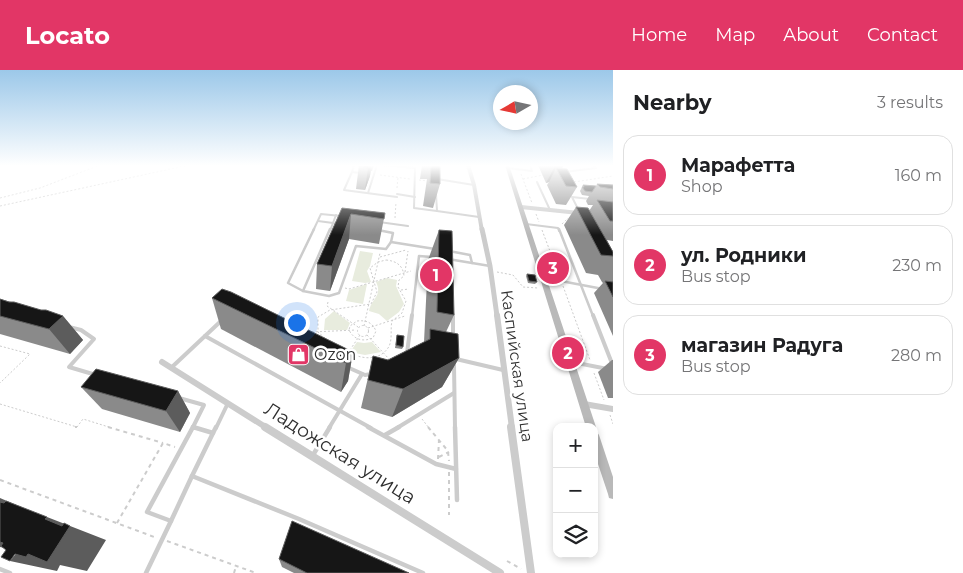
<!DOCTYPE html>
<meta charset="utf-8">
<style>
:root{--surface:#fff;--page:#f6f6f6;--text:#202124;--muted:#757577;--line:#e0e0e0;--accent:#e23666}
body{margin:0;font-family:Montserrat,sans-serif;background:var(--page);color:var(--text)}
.controls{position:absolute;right:15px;bottom:15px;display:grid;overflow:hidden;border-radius:10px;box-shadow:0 2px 8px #0003}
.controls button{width:45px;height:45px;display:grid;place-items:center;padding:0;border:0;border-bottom:1px solid var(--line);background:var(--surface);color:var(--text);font:25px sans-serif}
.compass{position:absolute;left:493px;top:15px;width:45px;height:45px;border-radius:50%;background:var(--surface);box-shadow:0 2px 8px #0003;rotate:261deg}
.you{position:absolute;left:296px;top:252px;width:18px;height:18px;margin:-12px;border:4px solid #fff;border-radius:50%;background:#1a73e8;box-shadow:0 0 0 8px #1a73e833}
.badge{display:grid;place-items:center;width:32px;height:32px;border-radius:50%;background:var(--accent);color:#fff;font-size:16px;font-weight:700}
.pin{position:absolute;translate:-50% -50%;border:2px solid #fff;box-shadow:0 1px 5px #0006}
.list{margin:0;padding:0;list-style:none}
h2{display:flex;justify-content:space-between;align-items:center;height:65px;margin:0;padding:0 20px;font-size:21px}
h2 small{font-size:16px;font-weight:400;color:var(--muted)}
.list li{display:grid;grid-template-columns:32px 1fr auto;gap:15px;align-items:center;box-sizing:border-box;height:80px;margin:0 10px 10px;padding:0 10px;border:1px solid var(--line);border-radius:15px}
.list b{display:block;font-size:19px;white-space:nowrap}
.list p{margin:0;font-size:16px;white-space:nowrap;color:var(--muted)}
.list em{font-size:16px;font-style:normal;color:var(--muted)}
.icon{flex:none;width:28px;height:28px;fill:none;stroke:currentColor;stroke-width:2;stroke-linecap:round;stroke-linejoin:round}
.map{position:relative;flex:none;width:613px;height:503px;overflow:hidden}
header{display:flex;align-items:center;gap:30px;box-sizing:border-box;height:70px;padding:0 25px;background:var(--accent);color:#fff}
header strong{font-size:24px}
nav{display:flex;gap:28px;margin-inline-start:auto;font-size:18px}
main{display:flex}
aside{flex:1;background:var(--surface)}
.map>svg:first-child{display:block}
</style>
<header>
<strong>Locato</strong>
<nav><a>Home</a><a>Map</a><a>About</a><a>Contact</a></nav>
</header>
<main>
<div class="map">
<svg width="613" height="503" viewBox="0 0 613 503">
<rect width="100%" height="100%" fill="#fff"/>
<g fill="#e8ecde">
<path d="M360,181l13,2 -3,13 -3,5 4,11 -6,1 -13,-2z"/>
<path d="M387,208l10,2 -1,6 8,18 -5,8 -12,9 -8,-7 -10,-3c2,-12 14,-15 7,-29z"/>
<path d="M367,214l-4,20 -17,-3 3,-11z"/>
<path d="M334,241l16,12 -3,7h-23l1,-11z"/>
<path d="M357,272l7,1 8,-1 9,10 -16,3 -15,-3z"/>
</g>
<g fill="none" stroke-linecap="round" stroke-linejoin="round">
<g stroke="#ccc" stroke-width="1" stroke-dasharray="2 2" stroke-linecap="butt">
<path d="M521,104l11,29"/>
<path d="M380,105l30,4"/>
<path d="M523,109l20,-4"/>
<path d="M419,110l9,1"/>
<path d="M574,112l39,-6"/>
<path d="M397,118l1,-11"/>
<path d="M0,128l40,-10 60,-23"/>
<path d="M0,136l189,-41"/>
<path d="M536,144l3,8"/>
<path d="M395,148l1,-16"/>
<path d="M562,154l6,-6"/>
<path d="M542,160l17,45"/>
<path d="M380,187l26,-7"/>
<path d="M386,190c10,1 17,5 18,16l-5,4 -1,7 8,14 -4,12 -10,8c-2,8 1,20 -4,27 -17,24 -55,-2 -70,-16v-15l12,-7 41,-6 6,-12 -7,-24 8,-6z"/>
<path d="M405,202l3,-21"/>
<path d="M497,202l16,3 10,12 15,1"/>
<path d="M563,216l27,74"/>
<path d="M345,218l4,1 62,-18"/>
<path d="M401,220l8,-1"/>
<path d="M328,232l-1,4 31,21"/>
<path d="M357,251c9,-1 15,1 19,10l-3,7c-10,4 -19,2 -24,-8l1,-4z"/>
<circle cx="363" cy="261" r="5.5"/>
<path d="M364,256l16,-73"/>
<path d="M368,258l37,-12"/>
<path d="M312,262l44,-2"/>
<path d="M367,265l22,24"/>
<path d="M0,276l30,8 -30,29"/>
<path d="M350,280l10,-15"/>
<path d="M594,303l10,27"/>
<path d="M0,334l77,23 6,-8 29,9"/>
<path d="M610,345l3,9"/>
<path d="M422,349l7,9"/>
</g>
<g stroke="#ccc" stroke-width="2" stroke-dasharray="4 4" stroke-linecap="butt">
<path d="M75,357h2"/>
<path d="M108,357l55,16"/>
<path d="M428,357l20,24"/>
<path d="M448,382l1,9"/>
<path d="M439,387l10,-5"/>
<path d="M438,389l1,-19"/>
<path d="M449,402v43"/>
<path d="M0,410l157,58"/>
<path d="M117,453l46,-80 12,4"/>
<path d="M167,471l89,32"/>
<path d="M507,491l14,8"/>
<path d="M234,503l2,-7"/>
</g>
<g stroke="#ccc" stroke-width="2">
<path d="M354,95l-2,7 9,1"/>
<path d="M382,95l33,3 -1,40 23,3"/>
<path d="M508,98l24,3 -2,-6"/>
<path d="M352,102l-8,18 53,7"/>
<path d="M564,102l32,-4 -3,-3"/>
<path d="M437,109l37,6"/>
<path d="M537,112l13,28"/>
<path d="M368,123l9,-28"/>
<path d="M397,124l18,3"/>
<path d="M436,124l1,17 42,6"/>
<path d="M579,141l-7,-14 18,2"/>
<path d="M318,151l15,2 3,-8"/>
<path d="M379,152l29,4"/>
<path d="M526,154l32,4 1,3"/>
<path d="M378,160l3,1"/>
<path d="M313,161l8,-17 20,2"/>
<path d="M330,161l3,-8 4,1"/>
</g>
<g stroke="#ccc" stroke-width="2.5">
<path d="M330,159l-27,62 26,5 10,-3 17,-47 30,3 5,-7"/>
<path d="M559,159l34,87"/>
<path d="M378,160l15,3 -2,9 44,7"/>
<path d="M449,181l21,4 2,8"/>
<path d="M448,189l42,7"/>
<path d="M545,208l58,11"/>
<path d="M303,221l-15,-8 26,-54"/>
<path d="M453,243v3"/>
<path d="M412,246l7,-60 13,1"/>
</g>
<g stroke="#ccc" stroke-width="4">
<path d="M453,245v22"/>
<path d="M593,245l20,51"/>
<path d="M69,257l12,3 13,9 -25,28 27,8"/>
<path d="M205,266l166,92"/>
<path d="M407,283l5,-38"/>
<path d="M456,289l47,11"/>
<path d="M572,292l41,8"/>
<path d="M454,295l1,63"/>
<path d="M172,297l49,-46"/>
<path d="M347,297l18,8 6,-1"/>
<path d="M179,328l25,7 -11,22 3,1"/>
<path d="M216,358l12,-25"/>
<path d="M329,358l33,-54"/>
<path d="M397,358l57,-35"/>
</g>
<g stroke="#ccc" stroke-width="4.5">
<path d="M193,357l20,6 -21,43 107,43 124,54"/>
<path d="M368,357l68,37 20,5"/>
<path d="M455,357l2,73"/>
<path d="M213,363l3,-6"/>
<path d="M385,365l14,-8"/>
<path d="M313,385l17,-28"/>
<path d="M171,451l21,-45"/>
<path d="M0,499l10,4"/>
<path d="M146,503l25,-52 -24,-9 46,-85"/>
</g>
<g stroke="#ccc" stroke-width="4">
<path d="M468,95l6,20 8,46"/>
<path d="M521,137l58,6"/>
</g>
<path stroke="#ccc" stroke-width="5" d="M482,159l8,37 7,50"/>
<g stroke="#ccc" stroke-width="6">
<path d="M497,245l15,113"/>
<path d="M162,292l105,66"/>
<path d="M584,334l29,5"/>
</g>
<g stroke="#ccc" stroke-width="8">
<path d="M265,357l235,146"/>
<path d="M511,357l20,146"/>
</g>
<g fill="#b9b9b9" fill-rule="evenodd">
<path d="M505,95h4l87,262 -2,3v-3h-8z"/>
<path d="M594,360l3,2 2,3 14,42v22l-4,-1 -1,-4 -14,-42z"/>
</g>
</g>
<g fill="#8a8a8a">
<path d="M359,95h15l-2,6h-1l-1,5 -5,14 -9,-1z"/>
<path d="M422,95h18v19l-7,24 -10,-2 4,-27h-7z"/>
<path d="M538,95h26l-3,4 16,18 -11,18 -10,-1 -9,-19 2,-3 -3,1z"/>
<path d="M597,114l16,1v56l-6,-1 6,12v84l-19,-43 9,-10 -1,-1 -4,-7 -12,-2 -22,-48 12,-18 13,4 4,-6h-5l-2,-4 3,-5 -7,-1 -2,-4 3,-6 13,1z"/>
<path d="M342,138l43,5 -6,31 -30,-5 -19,52 -14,-2 1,-25z"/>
<path d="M439,160l15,85 -8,17 13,26 -17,29 -50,30 -31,-9 12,-52 15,4 36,-18 4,-82z"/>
<path d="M527,204l10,8 -2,2 -7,-1 -2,-7z"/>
<path d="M212,228l141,54 -5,29 -7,11 -120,-63z"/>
<path d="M0,229l63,17 20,24 -13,14 -70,-20z"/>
<path d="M397,265l6,12 -1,2 -7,-1z"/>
<path d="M612,290h1v38h-5l-10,-26z"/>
<path d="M81,317l97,4 12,22 -10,19 -78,-23z"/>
<path d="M279,489l130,14h-115l-12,-6z"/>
</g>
<g fill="#5c5c5c">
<path d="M369,95h2l-1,11 -5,14 3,-22z"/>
<path d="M564,95l-5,8 -3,-5 -7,14 -3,1 9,-17z"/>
<path d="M351,144l-2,25 -19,52 2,-25z"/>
<path d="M63,246l20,24 -13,14 -21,-25z"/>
<path d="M353,282l-5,29 -7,11 5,-29z"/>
<path d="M459,288l-17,29 -50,30 11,-28z"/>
<path d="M178,321l12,22 -10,19 -14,-21z"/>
<path d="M0,428l35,15 -35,-11z"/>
<path d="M47,447l59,23 -19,31 -27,-6 -3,6 -47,-10z"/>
<path d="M0,467l20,6 -15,5 -5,-1z"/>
</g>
<g fill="#161616" stroke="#5c5c5c">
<path d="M359,95h10l-1,3 -9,-2z"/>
<path d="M431,95h9v19l-10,-1z"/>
<path d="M556,98l11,1 10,18 -11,-1z"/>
<path d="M597,114l16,1v4l-13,-2z"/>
<path d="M583,115l13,1 -4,6 -7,-1 -3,-4h2z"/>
<path d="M597,130l16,2v19h-3z"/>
<path d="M576,137l12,1 25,44v4l-12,-1z"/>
<path d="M342,138l43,5 -1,6 -33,-5 -19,52 -15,-2z"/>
<path d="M439,160l13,1 2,84 -17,-3z"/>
<path d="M527,204l8,1 2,7 -8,-1z"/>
<path d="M605,211l8,1v15z"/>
<path d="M222,219l9,3 122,60 -7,11 -134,-65z"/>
<path d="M0,229l9,3h5l27,8h5l17,6 -14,13 -49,-13z"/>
<path d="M430,259l28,5 1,24 -56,31 -35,-9 5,-24 15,4 42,-21z"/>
<path d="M397,265l7,1 -1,11 -7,-2z"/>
<path d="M96,299l82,22 -12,20 -85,-24z"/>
<path d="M6,431l41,16 -2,2 17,7 2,-3 6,3 -23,36 -19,-8 -2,3 -11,-3 -5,7 -9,-4 5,-7 -5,-4 2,-3 -3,-1v-40l4,1z"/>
<path d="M292,451l117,52h-102l-28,-14z"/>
</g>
<linearGradient id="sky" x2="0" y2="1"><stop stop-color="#9cc8e9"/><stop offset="0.58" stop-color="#fff"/><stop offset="1" stop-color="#fff" stop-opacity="0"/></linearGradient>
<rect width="613" height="165" fill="url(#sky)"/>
<defs>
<symbol id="shop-square" viewBox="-11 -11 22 22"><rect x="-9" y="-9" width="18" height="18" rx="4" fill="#e23666" stroke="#fff"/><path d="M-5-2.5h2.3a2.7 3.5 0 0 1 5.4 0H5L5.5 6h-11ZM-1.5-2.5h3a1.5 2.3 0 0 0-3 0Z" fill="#fff"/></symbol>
</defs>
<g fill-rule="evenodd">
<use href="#shop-square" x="286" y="272" width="25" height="25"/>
</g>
<g text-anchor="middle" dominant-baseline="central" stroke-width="5" stroke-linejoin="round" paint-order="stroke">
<g font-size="16" fill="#2f2f2f" stroke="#fff" text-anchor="start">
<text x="314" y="284">Ozon</text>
</g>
<g font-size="16" fill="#2f2f2f" stroke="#fff">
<text transform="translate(517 296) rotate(82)">Каспийская улица</text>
</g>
<g font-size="19" fill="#2f2f2f" stroke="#fff">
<text transform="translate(340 383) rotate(32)">Ладожская улица</text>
</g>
</g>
</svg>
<div class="controls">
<button>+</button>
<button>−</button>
<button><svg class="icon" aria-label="layers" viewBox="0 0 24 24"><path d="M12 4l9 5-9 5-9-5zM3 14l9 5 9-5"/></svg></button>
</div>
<svg class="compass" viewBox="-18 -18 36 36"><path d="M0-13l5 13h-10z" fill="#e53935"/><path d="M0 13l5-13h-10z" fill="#757577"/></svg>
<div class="you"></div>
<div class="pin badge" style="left:436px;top:205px">1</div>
<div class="pin badge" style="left:568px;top:283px">2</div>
<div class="pin badge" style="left:553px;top:198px">3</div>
</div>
<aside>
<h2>Nearby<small>3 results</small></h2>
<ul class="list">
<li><span class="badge">1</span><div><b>Марафетта</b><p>Shop</p></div><em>160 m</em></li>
<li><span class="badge">2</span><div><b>ул. Родники</b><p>Bus stop</p></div><em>230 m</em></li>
<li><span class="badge">3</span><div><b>магазин Радуга</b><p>Bus stop</p></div><em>280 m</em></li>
</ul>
</aside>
</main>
